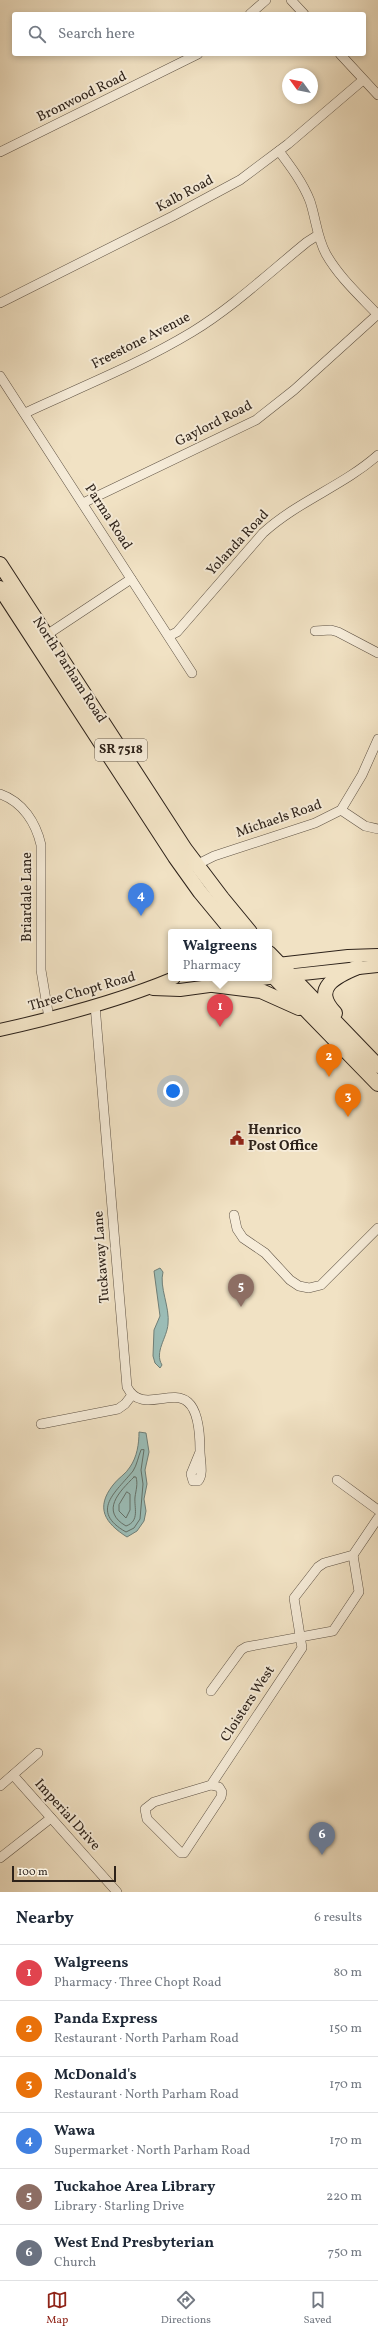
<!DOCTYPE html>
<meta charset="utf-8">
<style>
:root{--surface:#fff;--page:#f2f2f3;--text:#1f2937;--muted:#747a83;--line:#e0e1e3;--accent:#8f2418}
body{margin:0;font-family:Vollkorn,serif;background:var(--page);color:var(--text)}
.compass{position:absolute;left:282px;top:68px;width:36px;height:36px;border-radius:50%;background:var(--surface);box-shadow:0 2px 6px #0003;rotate:303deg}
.scale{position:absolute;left:12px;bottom:10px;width:104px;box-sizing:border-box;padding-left:4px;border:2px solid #2d221a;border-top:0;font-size:11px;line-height:14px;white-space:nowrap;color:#2d221a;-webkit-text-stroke:3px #f6ecd9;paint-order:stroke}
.you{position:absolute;left:173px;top:1091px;width:14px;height:14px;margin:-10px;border:3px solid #fff;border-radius:50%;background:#1a73e8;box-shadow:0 0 0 6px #1a73e833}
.badge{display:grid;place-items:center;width:26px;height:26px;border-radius:50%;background:var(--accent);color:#fff;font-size:13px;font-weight:700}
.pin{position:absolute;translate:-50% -33px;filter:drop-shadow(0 1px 2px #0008)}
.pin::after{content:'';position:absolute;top:21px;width:14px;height:12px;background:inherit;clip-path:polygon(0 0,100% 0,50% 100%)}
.popup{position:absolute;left:168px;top:929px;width:104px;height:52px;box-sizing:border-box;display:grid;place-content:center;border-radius:4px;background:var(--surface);filter:drop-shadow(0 1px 3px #0005);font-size:13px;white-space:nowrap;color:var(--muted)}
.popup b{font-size:15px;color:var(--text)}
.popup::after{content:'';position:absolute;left:50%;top:100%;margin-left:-8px;border:8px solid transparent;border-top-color:var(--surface)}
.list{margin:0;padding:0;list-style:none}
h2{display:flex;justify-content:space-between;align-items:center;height:52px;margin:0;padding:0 16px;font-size:17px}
h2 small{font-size:13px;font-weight:400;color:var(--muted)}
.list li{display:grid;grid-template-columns:26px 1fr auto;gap:12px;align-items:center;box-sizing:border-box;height:56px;padding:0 16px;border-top:1px solid var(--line)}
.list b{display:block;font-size:15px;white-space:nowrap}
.list p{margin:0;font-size:13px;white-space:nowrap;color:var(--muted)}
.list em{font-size:13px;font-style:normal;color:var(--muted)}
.icon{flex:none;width:22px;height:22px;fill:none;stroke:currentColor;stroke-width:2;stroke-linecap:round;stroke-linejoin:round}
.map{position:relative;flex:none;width:378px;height:1892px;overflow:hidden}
.search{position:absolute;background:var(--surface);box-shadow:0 2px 6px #0003;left:12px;right:12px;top:12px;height:44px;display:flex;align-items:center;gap:10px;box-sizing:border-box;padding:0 14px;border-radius:4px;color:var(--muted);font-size:15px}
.sheet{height:388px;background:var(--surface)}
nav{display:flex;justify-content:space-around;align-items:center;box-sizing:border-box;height:56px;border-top:1px solid var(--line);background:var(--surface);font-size:11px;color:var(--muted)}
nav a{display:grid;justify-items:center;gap:2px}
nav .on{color:var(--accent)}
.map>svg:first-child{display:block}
</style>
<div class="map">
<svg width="378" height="1892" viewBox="0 0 378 1892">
<rect width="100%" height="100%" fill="#f1e2c4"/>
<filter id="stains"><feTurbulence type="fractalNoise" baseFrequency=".005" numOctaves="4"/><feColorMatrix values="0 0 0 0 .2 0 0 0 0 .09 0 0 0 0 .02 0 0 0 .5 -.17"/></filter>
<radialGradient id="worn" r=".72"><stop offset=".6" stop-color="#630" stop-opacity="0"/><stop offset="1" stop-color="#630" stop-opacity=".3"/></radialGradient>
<g fill="#9bbdb7" stroke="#6f7f78">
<path d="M160,1268l3,4c-4,15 7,35 5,52 -1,14 -14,28 -6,41l-2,3 -5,-5 -2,-7 1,-26 6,-14 -6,-45z"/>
<path d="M139,1432l7,1 3,19 -4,18 2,14 -3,15 2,12 -2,10 -7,10 -10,6c-22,-14 -32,-29 -14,-52 5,-7 13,-11 17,-18 7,-10 9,-23 9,-35z"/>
</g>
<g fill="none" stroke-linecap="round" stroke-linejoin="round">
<g stroke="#647068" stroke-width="1">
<path d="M144,1450l-3,20 2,14 -3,35 -6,9 -8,4c-37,-21 -10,-40 7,-61 4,-6 5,-14 8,-21z"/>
<path d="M134,1477h2c2,7 0,13 -1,20 -1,11 5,24 -9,29 -26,-15 -7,-34 8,-49z"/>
<path d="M127,1492l3,2v16l-4,8 -7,-7v-6z"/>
</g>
<defs>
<g id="minor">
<path d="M291,0l13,14"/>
<path d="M250,14l16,-14"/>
<path d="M340,54l38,41"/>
<path d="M279,151c12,16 24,32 31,50 6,18 7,37 16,53 13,23 34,42 52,61"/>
<path d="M0,152l198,-98"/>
<path d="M0,303l173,-87 67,-36 48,-36 75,-64"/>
<path d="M0,376l192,297"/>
<path d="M25,413c56,-26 114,-49 167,-81 41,-25 78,-60 115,-90l11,-7"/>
<path d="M83,503l173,-83 38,-30 84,-76"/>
<path d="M315,631l16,-1 7,2 40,21"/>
<path d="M169,636l8,-4 86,-99c35,-32 80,-47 115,-78"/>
<path d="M42,638l89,-59"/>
<path d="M0,794c23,8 36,29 41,51v125l8,48"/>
<path d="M341,810l24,16 13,3"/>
<path d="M194,866l20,-10 101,-33 26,-13 21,-35 16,-36"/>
<path d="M95,1005l32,382c20,39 73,-32 73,64 0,9 4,24 -2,30h-5l-2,-7 9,-22"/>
<path d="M234,1215l3,14 6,9 22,15 25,27 9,6 10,2 12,-3 57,-57"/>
<path d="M41,1424l77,-15 7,-5 7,-9"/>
<path d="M337,1480l41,30"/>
<path d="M211,1691l30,-41 5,-3 87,-16 26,-39 -6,-37"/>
<path d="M13,1775l104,117"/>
<path d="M211,1785l91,-137 -8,-50 24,-31 6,-4 29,-8 25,-37"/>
<path d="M211,1785l8,2 3,5 -1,5 -37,56h-3l-34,-34 -2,-10 9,-7z"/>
<path d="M0,1786l38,-33"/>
<path d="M0,1858l51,-40"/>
</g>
<g id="major">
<path d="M269,965l79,-9 30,-1"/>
<path d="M284,976l94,-10"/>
<path d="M153,989l27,1 89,-12"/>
<path d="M0,1030c58,-13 119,-29 174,-52"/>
</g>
<g id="highway">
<path d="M0,564l185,285 37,49 28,34"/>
<path d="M0,588l175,269 25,35 33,40"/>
<path d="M269,953l109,113"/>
<path d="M269,972l109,112"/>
<path d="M213,985l48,6 38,17"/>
<path d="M335,1013c-24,-25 1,-37 23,-46"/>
</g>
</defs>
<use href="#minor" stroke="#5e5244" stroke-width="10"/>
<use href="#major" stroke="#2d221a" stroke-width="14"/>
<use href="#highway" stroke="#2d221a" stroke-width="16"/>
<use href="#minor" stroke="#f6ecd9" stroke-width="9"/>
<use href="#major" stroke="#f1e2c4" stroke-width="12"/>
<use href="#highway" stroke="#f1e2c4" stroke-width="14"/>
</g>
<defs>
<symbol id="civic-bare" viewBox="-9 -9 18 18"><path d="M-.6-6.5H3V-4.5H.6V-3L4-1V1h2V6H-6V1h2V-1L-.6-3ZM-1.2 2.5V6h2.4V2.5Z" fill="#8f2418" stroke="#f6ecd9" stroke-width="2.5" paint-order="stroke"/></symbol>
</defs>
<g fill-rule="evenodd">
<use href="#civic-bare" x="227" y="1128" width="20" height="20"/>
</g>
<g text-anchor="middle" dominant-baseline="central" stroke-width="4" stroke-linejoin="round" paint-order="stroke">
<rect fill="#f6ecd9" stroke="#695f53" stroke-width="1" x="95" y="739" width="52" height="22" rx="3"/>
<g font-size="13" font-weight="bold" fill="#2d221a">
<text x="121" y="750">SR 7518</text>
</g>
<g font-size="14" fill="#2d221a" stroke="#f6ecd9">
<text transform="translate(82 97) rotate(-26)">Bronwood Road</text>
<text transform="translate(185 194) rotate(-28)">Kalb Road</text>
<text transform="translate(141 341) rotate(-27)">Freestone Avenue</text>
<text transform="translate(214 424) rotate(-27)">Gaylord Road</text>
<text transform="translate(108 517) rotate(57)">Parma Road</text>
<text transform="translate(238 543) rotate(-47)">Yolanda Road</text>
<text transform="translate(69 670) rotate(57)">North Parham Road</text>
<text transform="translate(279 819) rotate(-19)">Michaels Road</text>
<text transform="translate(27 897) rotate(-90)">Briardale Lane</text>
<text transform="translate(82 992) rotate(-16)">Three Chopt Road</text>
<text transform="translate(102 1257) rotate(-94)">Tuckaway Lane</text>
<text transform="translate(248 1704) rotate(-57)">Cloisters West</text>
<text transform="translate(67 1815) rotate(48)">Imperial Drive</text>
</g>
<g font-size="14" font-weight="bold" fill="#2d221a" stroke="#f6ecd9" text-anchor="start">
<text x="248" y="1130">Henrico<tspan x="248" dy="16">Post Office</tspan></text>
</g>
</g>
<rect width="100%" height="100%" filter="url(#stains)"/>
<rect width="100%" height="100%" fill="url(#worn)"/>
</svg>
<svg class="compass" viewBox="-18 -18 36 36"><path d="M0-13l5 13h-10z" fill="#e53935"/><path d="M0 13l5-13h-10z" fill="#747a83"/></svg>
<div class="scale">100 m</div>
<div class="you"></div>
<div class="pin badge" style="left:220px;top:1027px;background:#e0444e">1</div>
<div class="popup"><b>Walgreens</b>Pharmacy</div>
<div class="pin badge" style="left:329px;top:1077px;background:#e8710a">2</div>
<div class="pin badge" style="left:348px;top:1117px;background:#e8710a">3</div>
<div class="pin badge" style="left:141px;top:916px;background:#3f7fe0">4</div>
<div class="pin badge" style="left:241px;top:1307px;background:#8d6e63">5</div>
<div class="pin badge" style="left:322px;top:1855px;background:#6b7280">6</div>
<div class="search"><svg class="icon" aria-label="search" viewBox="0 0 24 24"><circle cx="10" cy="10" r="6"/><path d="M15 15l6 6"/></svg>Search here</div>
</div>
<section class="sheet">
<h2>Nearby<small>6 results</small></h2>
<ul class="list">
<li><span class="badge" style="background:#e0444e">1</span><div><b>Walgreens</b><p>Pharmacy · Three Chopt Road</p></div><em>80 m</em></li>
<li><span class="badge" style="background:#e8710a">2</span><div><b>Panda Express</b><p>Restaurant · North Parham Road</p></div><em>150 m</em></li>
<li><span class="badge" style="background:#e8710a">3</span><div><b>McDonald's</b><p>Restaurant · North Parham Road</p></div><em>170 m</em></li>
<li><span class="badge" style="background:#3f7fe0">4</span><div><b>Wawa</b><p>Supermarket · North Parham Road</p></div><em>170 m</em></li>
<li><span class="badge" style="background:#8d6e63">5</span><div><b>Tuckahoe Area Library</b><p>Library · Starling Drive</p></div><em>220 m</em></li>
<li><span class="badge" style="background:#6b7280">6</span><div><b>West End Presbyterian</b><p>Church</p></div><em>750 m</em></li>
</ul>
</section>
<nav>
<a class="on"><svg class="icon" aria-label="map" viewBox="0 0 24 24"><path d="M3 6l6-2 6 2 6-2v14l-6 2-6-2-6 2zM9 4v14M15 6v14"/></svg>Map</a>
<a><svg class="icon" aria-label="directions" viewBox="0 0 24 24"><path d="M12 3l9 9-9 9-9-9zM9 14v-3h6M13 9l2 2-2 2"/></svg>Directions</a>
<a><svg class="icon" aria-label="saved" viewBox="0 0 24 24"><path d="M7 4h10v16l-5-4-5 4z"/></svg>Saved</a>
</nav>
